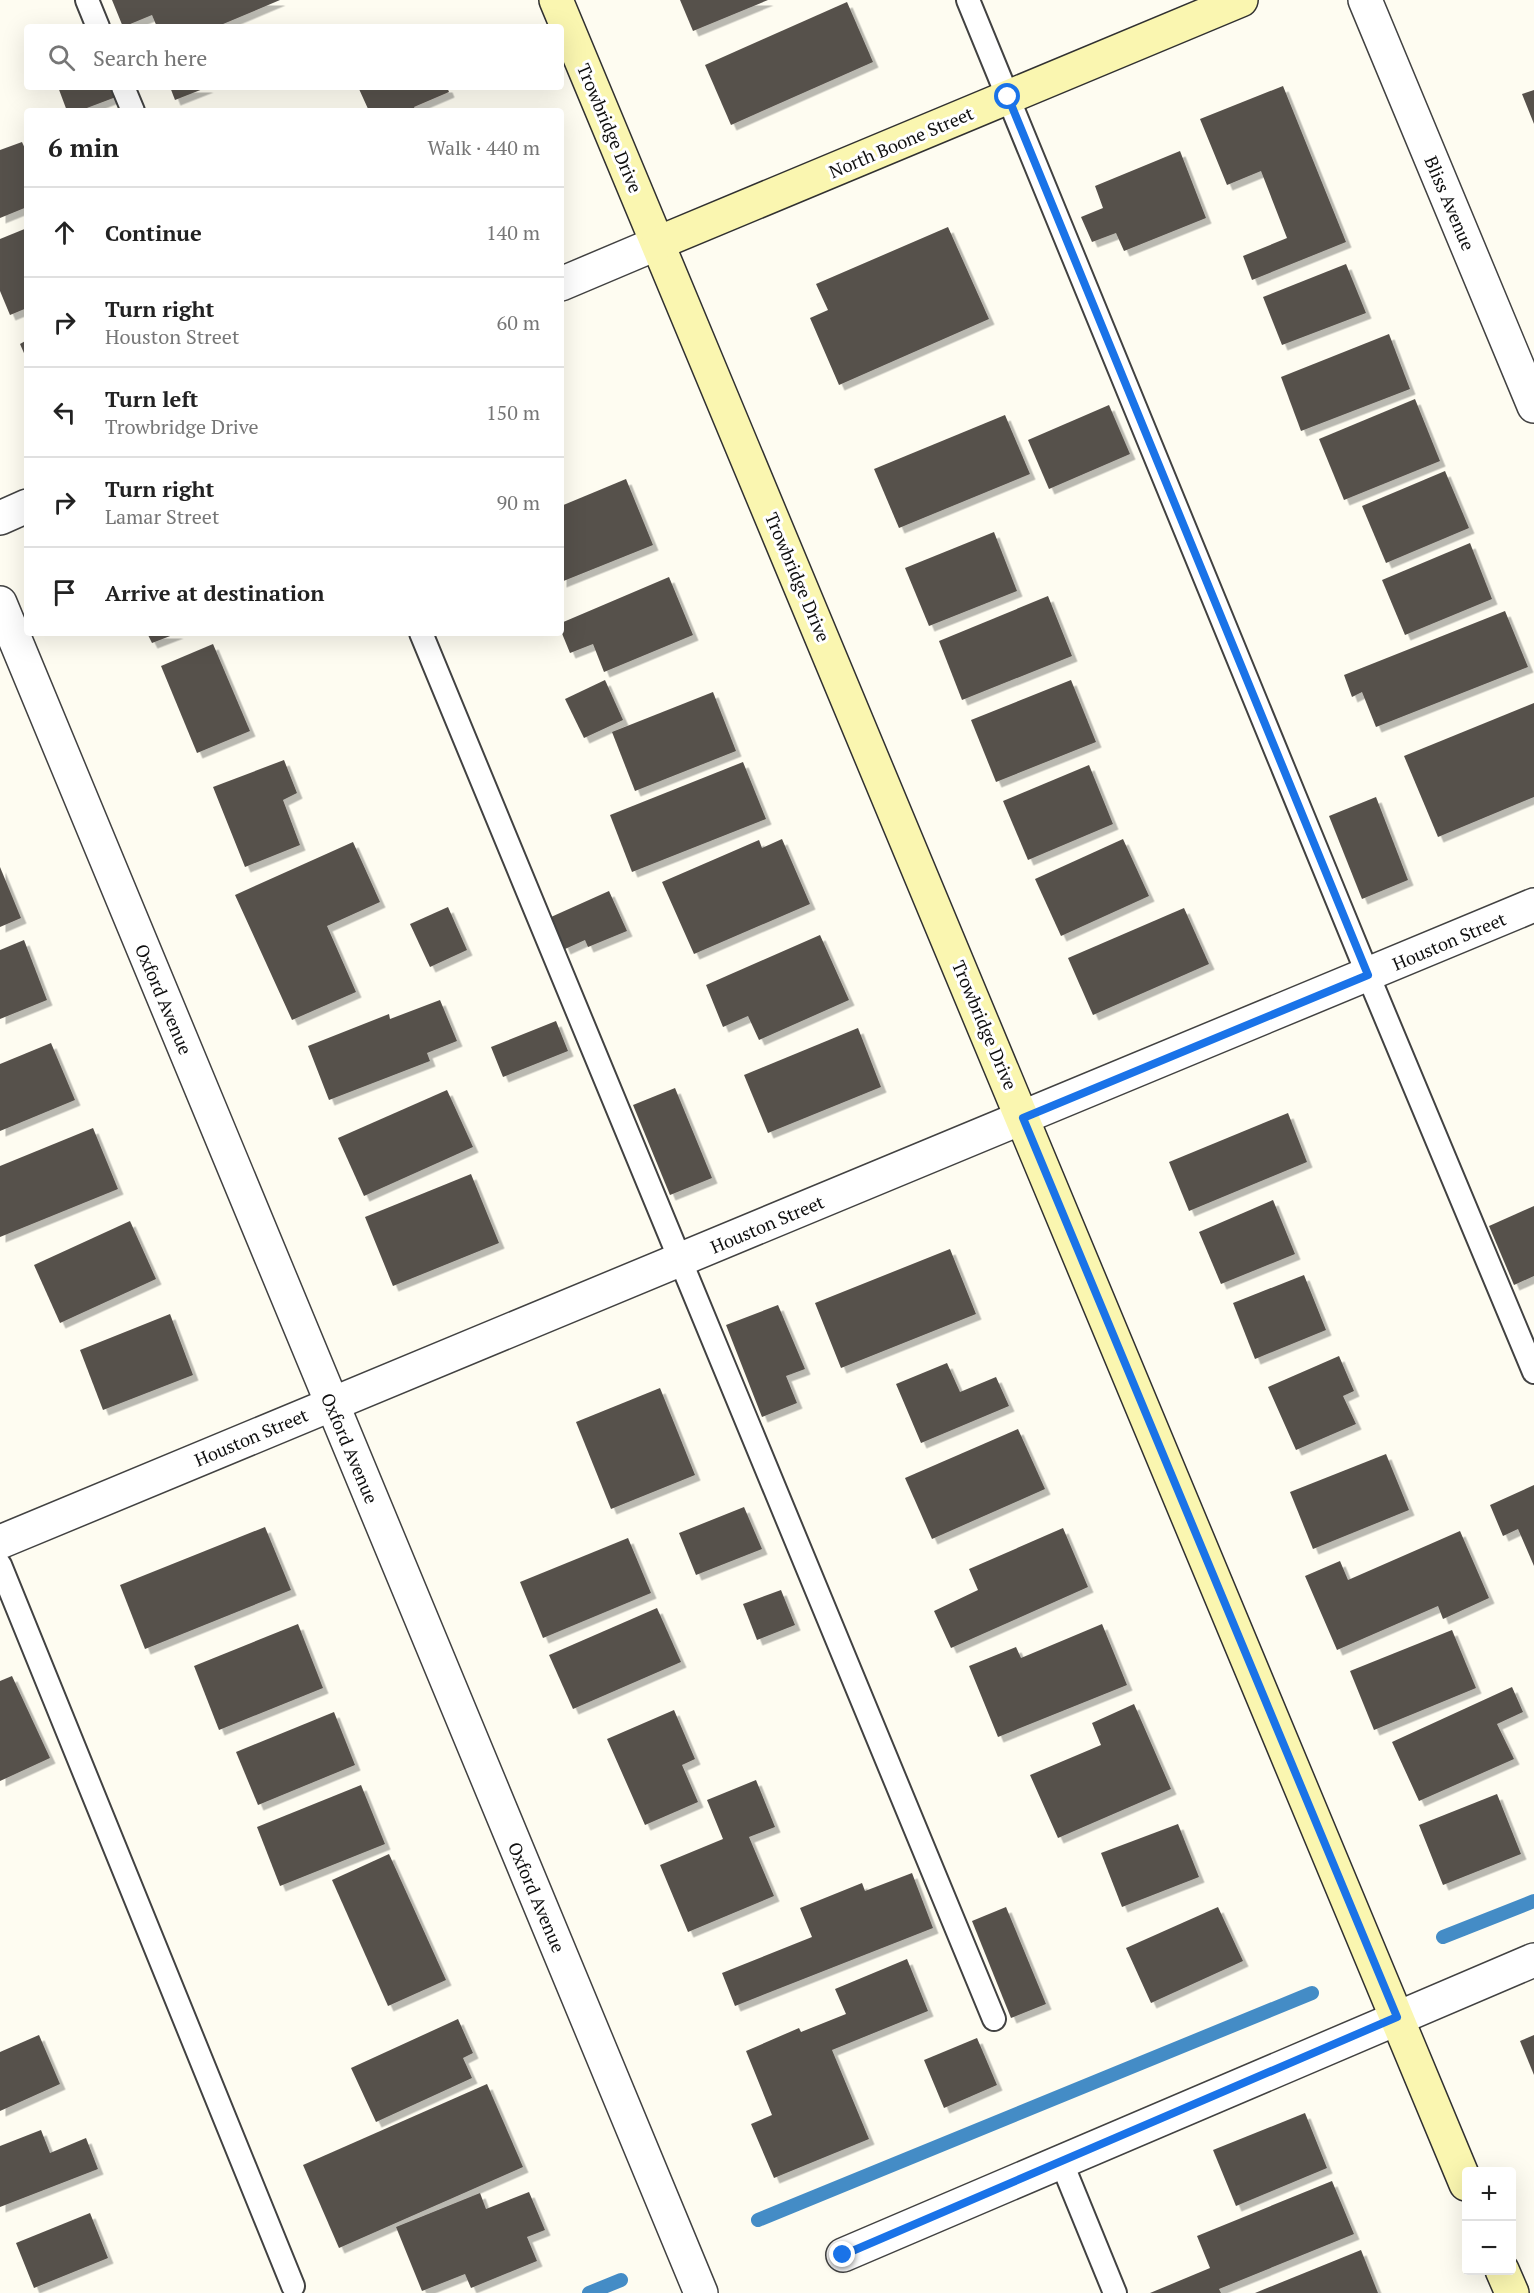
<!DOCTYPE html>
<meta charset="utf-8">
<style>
:root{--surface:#fff;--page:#f2f2f2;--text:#222;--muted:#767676;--line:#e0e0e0}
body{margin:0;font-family:"PT Serif",serif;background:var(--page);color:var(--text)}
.controls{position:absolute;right:18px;bottom:18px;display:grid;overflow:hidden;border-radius:6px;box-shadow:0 6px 24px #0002}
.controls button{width:54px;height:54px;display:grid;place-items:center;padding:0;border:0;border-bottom:2px solid var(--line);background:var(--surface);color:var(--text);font:30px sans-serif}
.stop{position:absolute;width:18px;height:18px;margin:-14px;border:4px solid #1a73e8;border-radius:50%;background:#fff}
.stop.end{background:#1a73e8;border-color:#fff;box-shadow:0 2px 6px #0008}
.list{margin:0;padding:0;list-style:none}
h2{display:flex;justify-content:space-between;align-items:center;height:78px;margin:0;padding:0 24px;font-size:26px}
h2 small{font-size:20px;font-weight:400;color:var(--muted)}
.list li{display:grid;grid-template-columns:39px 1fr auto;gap:18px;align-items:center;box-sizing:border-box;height:90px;padding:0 24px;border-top:2px solid var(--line)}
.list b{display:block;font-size:22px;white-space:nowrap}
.list p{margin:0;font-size:20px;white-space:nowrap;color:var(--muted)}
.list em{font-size:20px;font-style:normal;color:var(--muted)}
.icon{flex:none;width:33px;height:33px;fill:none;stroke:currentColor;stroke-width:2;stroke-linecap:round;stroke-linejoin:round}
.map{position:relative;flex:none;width:1534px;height:2293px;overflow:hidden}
.search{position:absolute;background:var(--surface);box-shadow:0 6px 24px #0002;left:24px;top:24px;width:540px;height:66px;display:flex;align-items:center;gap:15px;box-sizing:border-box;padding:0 21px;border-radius:6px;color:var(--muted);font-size:22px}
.panel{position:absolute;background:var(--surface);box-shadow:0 6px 24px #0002;left:24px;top:108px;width:540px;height:528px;border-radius:6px}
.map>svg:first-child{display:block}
</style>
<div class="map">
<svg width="1534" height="2293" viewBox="0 0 1534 2293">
<defs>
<filter id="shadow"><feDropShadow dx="5.5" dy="5.5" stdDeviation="0" flood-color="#0004"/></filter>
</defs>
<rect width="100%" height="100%" fill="#fefcf1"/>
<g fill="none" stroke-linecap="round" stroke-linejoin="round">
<g stroke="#448cc6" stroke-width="14">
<path d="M1443,1937l91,-36"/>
<path d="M758,2220l554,-227"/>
<path d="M589,2293l32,-13"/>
</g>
</g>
<g fill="#57514c" filter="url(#shadow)">
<path d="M112,0h168l-64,27h-59l-5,-12 -29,12z"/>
<path d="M680,0h88l-75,31z"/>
<path d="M847,2l26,60 -142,63 -26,-60z"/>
<path d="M1283,86l63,156 -94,38 -9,-24 44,-18 -26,-67 -34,14 -27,-66z"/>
<path d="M58,87h54l4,10 -37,14h-12z"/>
<path d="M170,87h38l-33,13z"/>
<path d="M364,87h83l2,5 -35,15 2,4h-47l-10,-22z"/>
<path d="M1534,90v34l-12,-30z"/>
<path d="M22,142l5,11v54l-27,11v-68z"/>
<path d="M1180,151l26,67 -82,33 -8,-18 -24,9 -11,-25 22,-9 -8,-22z"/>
<path d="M948,227l41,92 -150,66 -29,-67 18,-8 -12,-26z"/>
<path d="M27,228v80l-17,7 -10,-24v-52z"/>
<path d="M1346,264l20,49 -84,32 -19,-48z"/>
<path d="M1389,334l21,55 -109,42 -20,-54z"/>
<path d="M27,340v20l-7,-16z"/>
<path d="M1415,399l25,62 -96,39 -25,-61z"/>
<path d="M1109,405l21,49 -81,35 -21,-49z"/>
<path d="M1005,415l25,59 -131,54 -25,-59z"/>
<path d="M1445,471l24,57 -83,35 -24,-57z"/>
<path d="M626,479l27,66 -92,37v-76z"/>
<path d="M994,532l23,59 -88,35 -24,-58z"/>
<path d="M1470,543l22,56 -87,36 -23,-55z"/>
<path d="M669,577l24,58 -89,37 -11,-28 -23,9 -9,-22v-8z"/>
<path d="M1048,596l24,60 -110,44 -23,-59z"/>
<path d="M1505,611l23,56 -152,60 -14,-35 -10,5 -8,-22z"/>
<path d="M147,633h31l-26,10z"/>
<path d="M213,644l37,87 -53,22 -36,-87z"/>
<path d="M605,680l18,40 -39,18 -19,-39z"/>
<path d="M1071,680l25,62 -100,40 -25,-62z"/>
<path d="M713,692l23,59 -101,40 -23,-59z"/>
<path d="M1534,703v94l-96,40 -34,-81z"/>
<path d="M284,760l13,33 -14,7 17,45 -55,22 -32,-80z"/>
<path d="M743,762l23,57 -134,53 -22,-57z"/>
<path d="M1089,765l24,59 -85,36 -25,-59z"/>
<path d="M1376,797l32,83 -46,19 -33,-83z"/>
<path d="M782,839l28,65 -116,50 -32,-72 97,-42 3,8z"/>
<path d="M1123,839l26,57 -88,40 -26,-57z"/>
<path d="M353,842l27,60 -53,24 29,66 -64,28 -57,-125z"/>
<path d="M0,867l21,51 -21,9z"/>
<path d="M609,891l18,40 -39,16 -3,-7 -20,9 -14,-32z"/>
<path d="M448,907l19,43 -37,17 -20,-43z"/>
<path d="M1184,908l25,56 -116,51 -25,-57z"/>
<path d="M820,935l29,65 -90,40 -11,-24 -25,11 -17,-42z"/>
<path d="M24,940l23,60 -47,19v-69z"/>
<path d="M440,1000l17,41 -30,12 3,8 -101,39 -21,-54 81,-32 1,5z"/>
<path d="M556,1021l12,30 -65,26 -12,-30z"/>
<path d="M858,1028l23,59 -113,46 -24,-58z"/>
<path d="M51,1043l24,57 -75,31v-67z"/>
<path d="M675,1088l37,90 -42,17 -37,-90z"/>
<path d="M447,1090l26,57 -109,49 -26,-58z"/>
<path d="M1288,1113l19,49 -118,49 -20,-49z"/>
<path d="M93,1128l25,61 -118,48v-71z"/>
<path d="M471,1174l28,69 -106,43 -28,-69z"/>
<path d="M1273,1200l22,54 -74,30 -22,-52z"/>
<path d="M1534,1206v70l-20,9 -25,-59z"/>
<path d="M130,1221l26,58 -96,44 -26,-58z"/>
<path d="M950,1249l26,65 -135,54 -26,-65z"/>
<path d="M1304,1275l22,55 -71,29 -22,-56z"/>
<path d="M778,1305l27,64 -19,7 11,27 -35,14 -36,-92z"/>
<path d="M170,1314l23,61 -90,35 -23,-60z"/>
<path d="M1339,1356l15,35 -11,5 13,28 -60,26 -28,-63z"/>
<path d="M947,1363l13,29 36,-15 13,29 -88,37 -25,-59z"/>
<path d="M660,1388l35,87 -84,34 -35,-87z"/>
<path d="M1018,1429l27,60 -113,50 -27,-61z"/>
<path d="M1386,1454l23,56 -96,39 -23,-57z"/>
<path d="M1534,1485v81l-16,-37 -15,7 -13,-31z"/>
<path d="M744,1507l18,42 -66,26 -17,-42z"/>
<path d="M265,1527l26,63 -146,59 -25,-64z"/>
<path d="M1063,1528l25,59 -137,61 -17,-37 44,-21 -9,-21z"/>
<path d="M1460,1531l29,67 -46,21 -5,-13 -101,44 -32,-74 35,-15 8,19z"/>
<path d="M628,1538l23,55 -108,45 -23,-56z"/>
<path d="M781,1590l14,35 -38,15 -14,-36z"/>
<path d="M657,1608l24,54 -108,47 -24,-54z"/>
<path d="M298,1624l25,64 -104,42 -25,-64z"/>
<path d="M1102,1624l25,61 -129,52 -29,-71 47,-19 5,11z"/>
<path d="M1452,1630l24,58 -102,42 -24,-59z"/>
<path d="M12,1676l38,82 -50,23v-100z"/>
<path d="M1512,1687l11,25 -26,12 17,35 -95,42 -27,-59z"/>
<path d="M1134,1704l37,85 -113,49 -28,-63 71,-30 -9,-22z"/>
<path d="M674,1710l21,49 -13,6 16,37 -53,23 -38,-86z"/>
<path d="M334,1712l21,53 -97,40 -22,-53z"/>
<path d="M756,1780l19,47 -26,10 25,59 -86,36 -28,-67 63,-26 -16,-39z"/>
<path d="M361,1785l24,59 -105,42 -23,-59z"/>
<path d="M1497,1794l24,60 -78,31 -24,-60z"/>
<path d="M1178,1824l21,53 -77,30 -21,-54z"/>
<path d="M389,1854l57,126 -58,26 -56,-126z"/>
<path d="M912,1873l21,55 -198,78 -13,-33 90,-36 -12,-29 62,-25 3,8z"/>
<path d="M1006,1907l40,97 -35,14 -39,-97z"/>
<path d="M1218,1907l25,54 -92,42 -25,-55z"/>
<path d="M907,1959l21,52 -96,39 37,89 -95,39 -23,-54 21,-9 -26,-64 53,-23 2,4 45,-18 -11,-25z"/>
<path d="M458,2019l15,34 -10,5 9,20 -96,44 -25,-54z"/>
<path d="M39,2035l21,49 -60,27v-59z"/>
<path d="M1534,2035v40l-14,-34z"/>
<path d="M977,2038l20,47 -53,23 -20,-48z"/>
<path d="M487,2084l36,83 -184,81 -36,-83z"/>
<path d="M1305,2113l22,55 -91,38 -23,-56z"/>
<path d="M41,2130l9,23 36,-15 12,31 -98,38v-61z"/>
<path d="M1332,2181l22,53 -135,55 2,4h-71l60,-25 -13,-32z"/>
<path d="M529,2192l16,38 -18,7 10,24 -66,27 -6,-14 -43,17 -26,-64 84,-34 6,16z"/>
<path d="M90,2213l18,45 -74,30 -18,-45z"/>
<path d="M1361,2250l17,43h-123z"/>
</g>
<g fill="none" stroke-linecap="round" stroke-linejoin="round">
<defs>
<g id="lane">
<path d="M87,0l11,27"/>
<path d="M968,0l400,975 166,397"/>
<path d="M123,87l10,24"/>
<path d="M421,633l573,1386"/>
<path d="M0,1565l293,721"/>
<path d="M1061,2161l54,132"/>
</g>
<g id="street">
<path d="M1365,0l169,406"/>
<path d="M561,284l97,-41"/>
<path d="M0,518l27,-12"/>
<path d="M0,603l701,1690"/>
<path d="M0,1542l1534,-637"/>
<path d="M843,2255l691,-295"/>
</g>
<g id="secondary">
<path d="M556,0l910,2184"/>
<path d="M658,243l583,-243"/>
<path d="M1502,2270l10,23"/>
</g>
</defs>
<use href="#lane" stroke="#424242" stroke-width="26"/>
<use href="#street" stroke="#424242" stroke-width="36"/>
<use href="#secondary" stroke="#313131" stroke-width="36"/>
<use href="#lane" stroke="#fff" stroke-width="22"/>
<use href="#street" stroke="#fff" stroke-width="33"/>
<use href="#secondary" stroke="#faf6b0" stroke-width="33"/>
</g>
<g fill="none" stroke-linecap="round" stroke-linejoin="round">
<path stroke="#1a73e8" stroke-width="8" d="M843,2255l554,-238 -374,-899 345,-143 -360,-878"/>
</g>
<g text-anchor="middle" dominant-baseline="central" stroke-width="6" stroke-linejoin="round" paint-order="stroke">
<g font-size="18" fill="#0f0f0f" stroke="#fff">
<text transform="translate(610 128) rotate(67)">Trowbridge Drive</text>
<text transform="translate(901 142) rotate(-23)">North Boone Street</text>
<text transform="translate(1450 203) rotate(67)">Bliss Avenue</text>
<text transform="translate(798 577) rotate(67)">Trowbridge Drive</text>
<text transform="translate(1449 941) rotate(-23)">Houston Street</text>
<text transform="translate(164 999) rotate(67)">Oxford Avenue</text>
<text transform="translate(985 1025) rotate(67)">Trowbridge Drive</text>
<text transform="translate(767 1224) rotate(-23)">Houston Street</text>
<text transform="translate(251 1437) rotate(-23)">Houston Street</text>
<text transform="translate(350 1448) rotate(67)">Oxford Avenue</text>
<text transform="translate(537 1897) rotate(67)">Oxford Avenue</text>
</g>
</g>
</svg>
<div class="controls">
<button>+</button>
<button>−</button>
</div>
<div class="stop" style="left:1008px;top:97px"></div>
<div class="stop end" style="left:843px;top:2255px"></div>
<div class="search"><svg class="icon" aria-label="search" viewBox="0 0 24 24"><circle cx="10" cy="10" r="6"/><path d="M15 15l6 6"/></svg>Search here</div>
<section class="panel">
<h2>6 min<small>Walk · 440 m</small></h2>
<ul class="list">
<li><svg class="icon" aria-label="ahead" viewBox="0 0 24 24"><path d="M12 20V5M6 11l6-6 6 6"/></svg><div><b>Continue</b></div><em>140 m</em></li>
<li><svg class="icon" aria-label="right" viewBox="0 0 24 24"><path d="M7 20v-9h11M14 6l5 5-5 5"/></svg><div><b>Turn right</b><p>Houston Street</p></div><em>60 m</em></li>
<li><svg class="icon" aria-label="left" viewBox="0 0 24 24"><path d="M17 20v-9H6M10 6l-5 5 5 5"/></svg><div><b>Turn left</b><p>Trowbridge Drive</p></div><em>150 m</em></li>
<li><svg class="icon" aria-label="right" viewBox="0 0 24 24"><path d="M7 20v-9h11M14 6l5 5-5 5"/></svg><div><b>Turn right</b><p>Lamar Street</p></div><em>90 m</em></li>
<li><svg class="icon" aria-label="arrive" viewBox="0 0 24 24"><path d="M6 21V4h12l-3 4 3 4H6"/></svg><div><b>Arrive at destination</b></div></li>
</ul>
</section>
</div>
